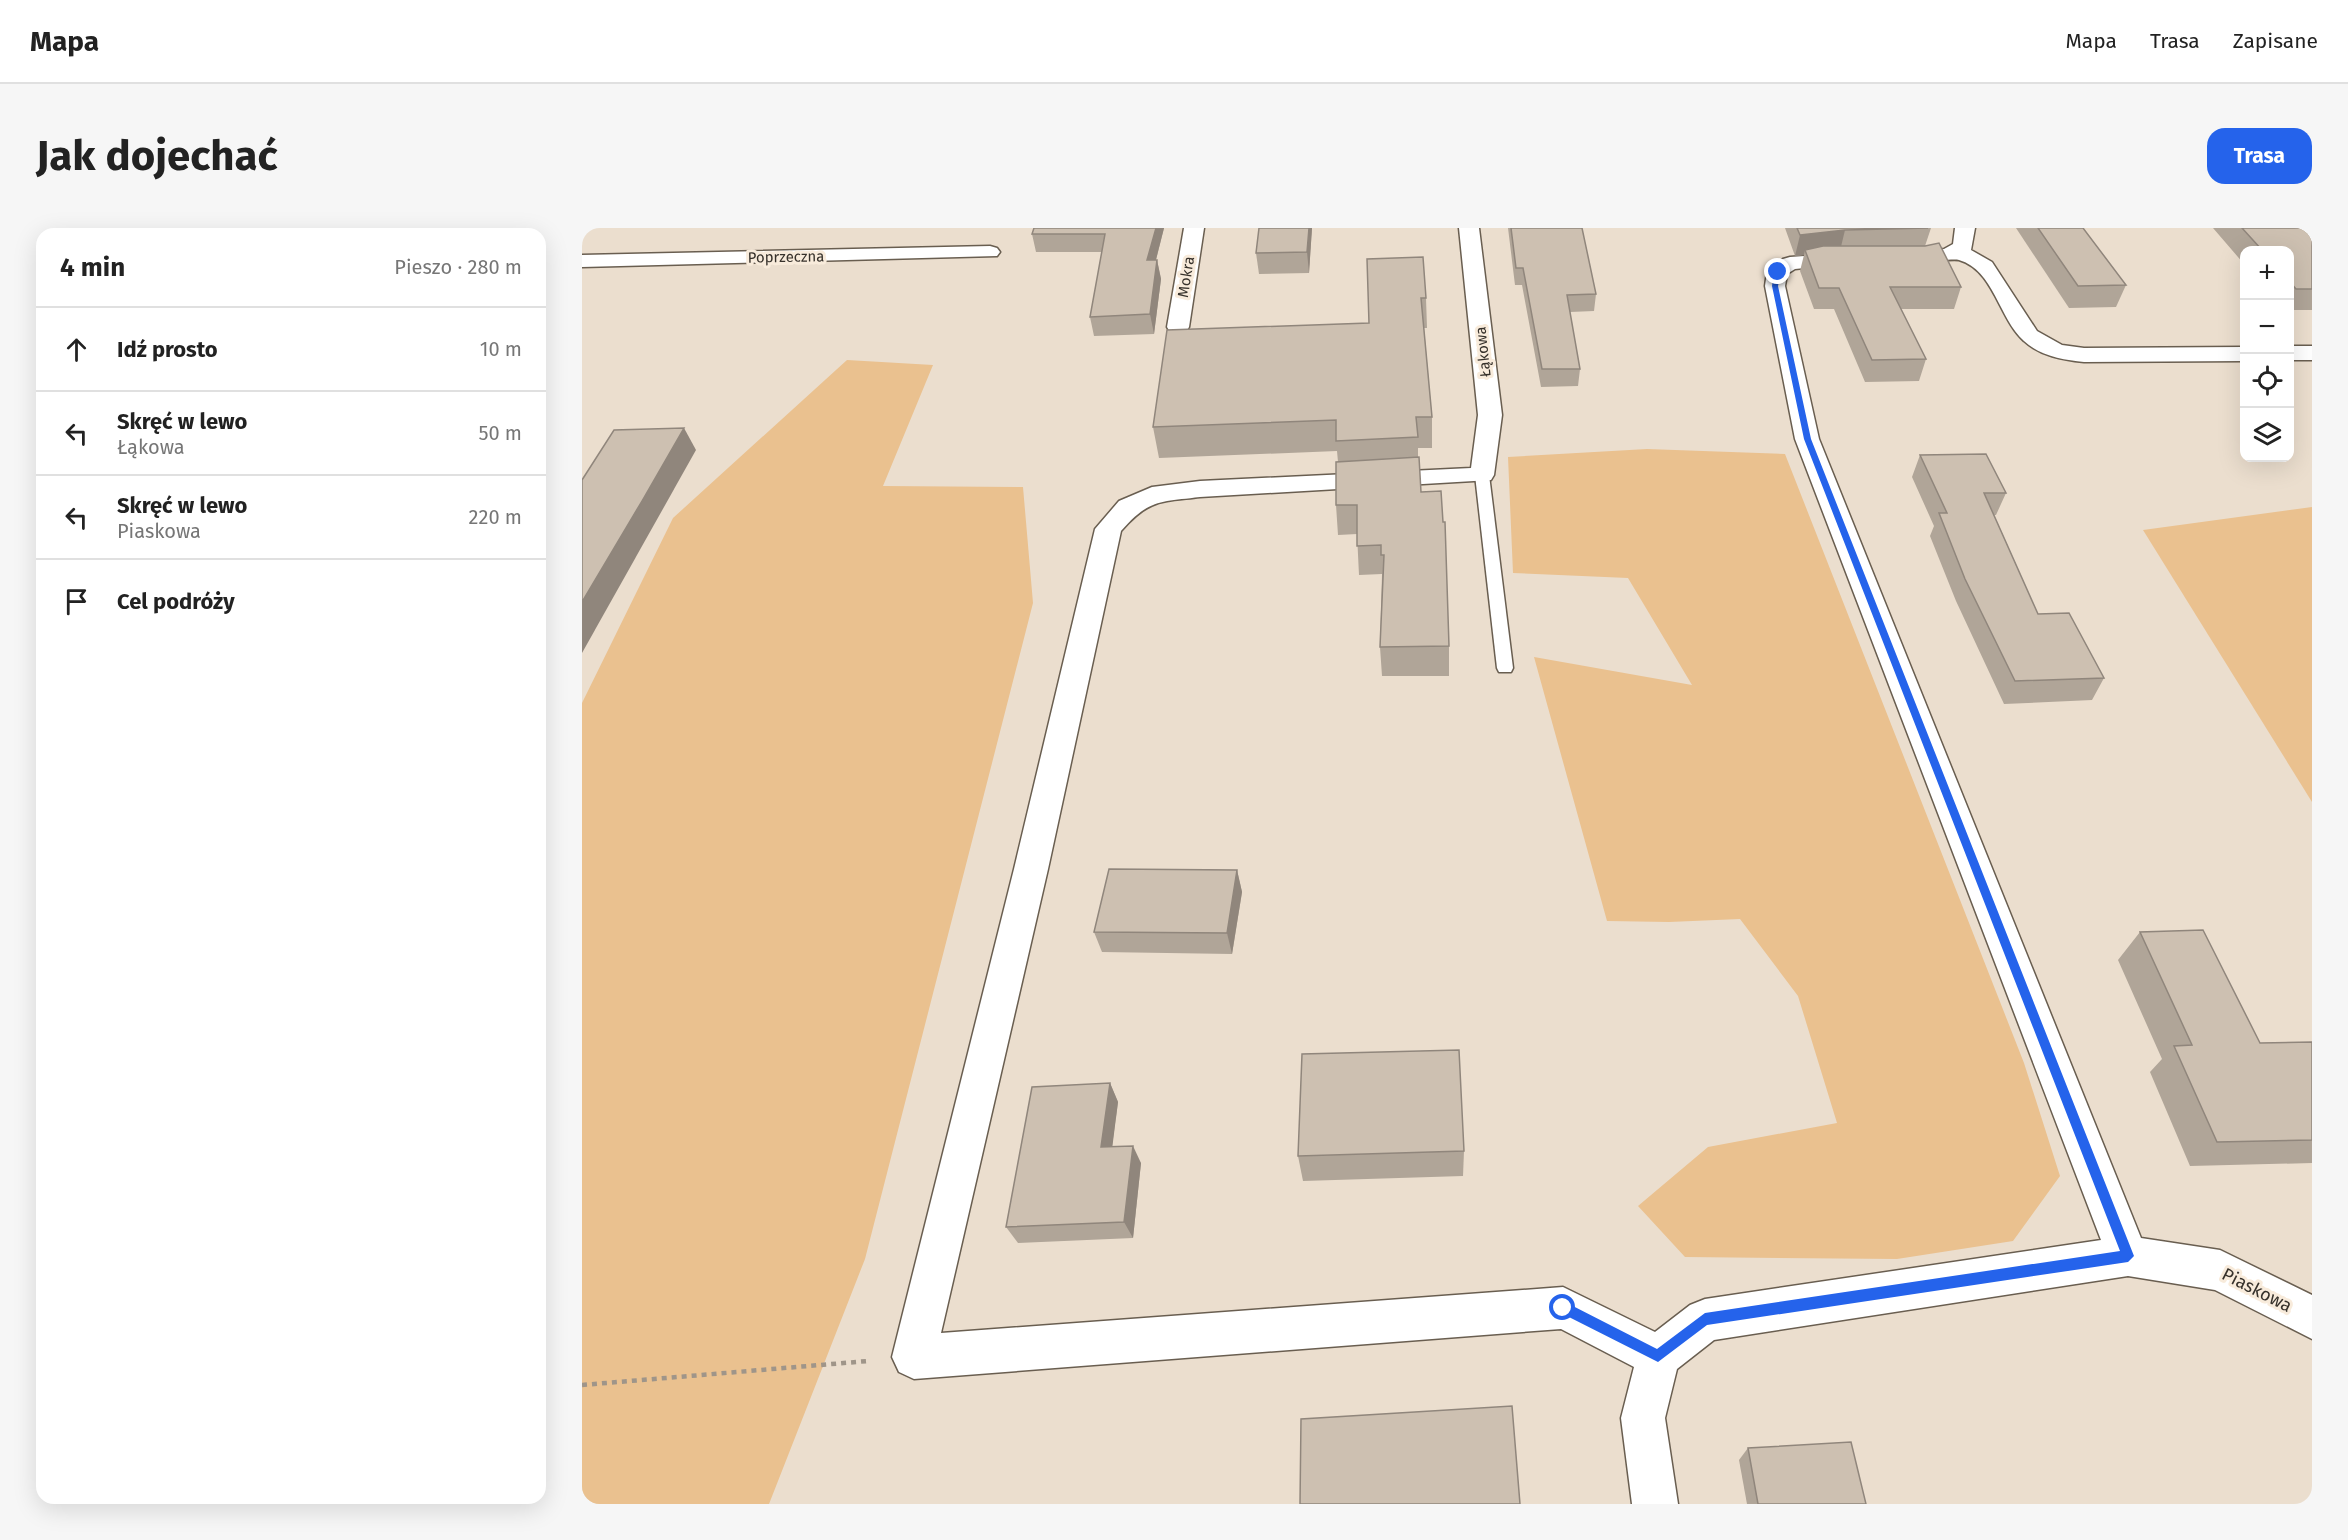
<!DOCTYPE html>
<html lang="pl">
<meta charset="utf-8">
<style>
:root{--surface:#fff;--page:#f6f6f6;--text:#222;--muted:#767676;--line:#e0e0e0;--accent:#2563eb}
body{margin:0;font-family:"Fira Sans",sans-serif;background:var(--page);color:var(--text)}
.controls{position:absolute;right:18px;top:18px;display:grid;overflow:hidden;border-radius:12px;box-shadow:0 6px 24px #0002}
.controls button{width:54px;height:54px;display:grid;place-items:center;padding:0;border:0;border-bottom:2px solid var(--line);background:var(--surface);color:var(--text);font:30px sans-serif}
.stop{position:absolute;width:18px;height:18px;margin:-14px;border:4px solid #2563eb;border-radius:50%;background:#fff}
.stop.end{background:#2563eb;border-color:#fff;box-shadow:0 2px 6px #0008}
.list{margin:0;padding:0;list-style:none}
h2{display:flex;justify-content:space-between;align-items:center;height:78px;margin:0;padding:0 24px;font-size:26px}
h2 small{font-size:20px;font-weight:400;color:var(--muted)}
.list li{display:grid;grid-template-columns:39px 1fr auto;gap:18px;align-items:center;box-sizing:border-box;height:84px;padding:0 24px;border-top:2px solid var(--line)}
.list b{display:block;font-size:22px;white-space:nowrap}
.list p{margin:0;font-size:20px;white-space:nowrap;color:var(--muted)}
.list em{font-size:20px;font-style:normal;color:var(--muted)}
.icon{flex:none;width:33px;height:33px;fill:none;stroke:currentColor;stroke-width:2;stroke-linecap:round;stroke-linejoin:round}
.map{position:relative;flex:none;width:1730px;height:1276px;overflow:hidden;border-radius:18px}
header{display:flex;align-items:center;gap:36px;box-sizing:border-box;height:84px;padding:0 30px;background:var(--surface);border-bottom:2px solid var(--line)}
header strong{font-size:28px}
nav{display:flex;gap:33px;margin-inline-start:auto;font-size:21px}
.intro{display:flex;align-items:center;justify-content:space-between;box-sizing:border-box;height:144px;padding:0 36px}
h1{margin:0;font-size:42px}
.button{padding:15px 27px;border-radius:18px;background:var(--accent);color:#fff;font-size:21px;font-weight:700}
main{display:flex;gap:36px;padding:0 36px}
aside{flex:1;background:var(--surface);border-radius:18px;box-shadow:0 6px 24px #0002}
.map>svg:first-child{display:block}
</style>
<header>
<strong>Mapa</strong>
<nav><a>Mapa</a><a>Trasa</a><a>Zapisane</a></nav>
</header>
<div class="intro"><h1>Jak dojechać</h1><a class="button">Trasa</a></div>
<main>
<aside>
<h2>4 min<small>Pieszo · 280 m</small></h2>
<ul class="list">
<li><svg class="icon" aria-label="ahead" viewBox="0 0 24 24"><path d="M12 20V5M6 11l6-6 6 6"/></svg><div><b>Idź prosto</b></div><em>10 m</em></li>
<li><svg class="icon" aria-label="left" viewBox="0 0 24 24"><path d="M17 20v-9H6M10 6l-5 5 5 5"/></svg><div><b>Skręć w lewo</b><p>Łąkowa</p></div><em>50 m</em></li>
<li><svg class="icon" aria-label="left" viewBox="0 0 24 24"><path d="M17 20v-9H6M10 6l-5 5 5 5"/></svg><div><b>Skręć w lewo</b><p>Piaskowa</p></div><em>220 m</em></li>
<li><svg class="icon" aria-label="arrive" viewBox="0 0 24 24"><path d="M6 21V4h12l-3 4 3 4H6"/></svg><div><b>Cel podróży</b></div></li>
</ul>
</aside>
<div class="map">
<svg width="1730" height="1276" viewBox="0 0 1730 1276">
<rect width="100%" height="100%" fill="#ebdece"/>
<g fill="#eac18f">
<path d="M265,132l86,5 -50,121 140,1 10,116 -168,656 -96,245h-187v-801l91,-185z"/>
<path d="M1065,221l138,5 239,609 36,113 -47,65 -116,18 -212,-2 -47,-51 70,-59 129,-24 -39,-127 -58,-77 -71,3 -62,-1 -73,-264 158,28 -64,-107 -115,-5 -5,-116z"/>
<path d="M1730,279v295l-169,-272z"/>
</g>
<g fill="none" stroke-linecap="round" stroke-linejoin="round">
<defs>
<path id="service" d="M900,243l7,4 24,193 -2,4h-12l-2,-4 -22,-193z"/>
<g id="minor">
<path d="M602,0h20l-15,99 -3,5 -8,2 -8,-2 -3,-5z"/>
<path d="M877,0h20l23,187 -8,60 -3,5 -291,17c-40,5 -51,2 -79,34l-73,338 -107,464 622,-46 92,45 35,-27 15,-6 396,-59 -306,-801 -30,-153 2,-14 16,-13 7,-2 57,-4 7,2 3,4 -3,4 -59,6 -8,5 -2,12 34,153 322,799 79,12 92,45v44l-97,-49 -87,-14 -414,64 -37,29 -12,49 13,86h-46l-11,-86 13,-51 -73,-38 -647,50 -15,-7 -7,-15 122,-488 81,-340 24,-28 33,-14 48,-6 271,-13 7,-53z"/>
<path d="M1373,0h20l-4,22 21,12 45,69 25,14 22,3 160,-1v14l-160,1c-21,-2 -44,-6 -60,-21 -25,-22 -30,-71 -65,-81 -8,-2 -49,4 -60,5l-7,-2 -3,-4 3,-4 7,-2 45,-4 9,-5z"/>
<path d="M408,18l7,2 3,4 -3,4 -415,11v-12z"/>
<rect x="1708" y="118" width="22" height="14"/>
</g>
</defs>
<use href="#service" stroke="#695e50" stroke-width="3"/>
<use href="#minor" stroke="#695e50" stroke-width="3"/>
<path stroke="#9f9589" stroke-width="4.5" stroke-dasharray="5 5" stroke-linecap="butt" d="M0,1157l286,-24"/>
<use href="#service" fill="#fff" fill-rule="evenodd"/>
<use href="#minor" fill="#fff" fill-rule="evenodd"/>
</g>
<g fill="#b0a598">
<path d="M582,0l-8,32h1l4,19 -7,55 -60,2 -4,-19 12,-65h-66l-4,-18z"/>
<path d="M730,0l-3,45 -50,1 -3,-21z"/>
<path d="M926,0h74l14,66 -2,17 -24,1 10,57 -2,17 -37,1 -19,-102h-7z"/>
<path d="M1203,0h146l-6,18 36,41 -7,22h-53l25,50 -7,22 -54,1 -31,-73h-20l-14,-38 4,-16 -9,1z"/>
<path d="M1434,0h67l43,57 -10,22 -47,1z"/>
<path d="M1631,0h99v82h-23v-60h-45v14z"/>
<path d="M785,31l59,39 1,30h-3l8,89v31h-14v9l3,35 28,154v30h-67l-2,-29 2,-73 -23,1 -2,-41 -19,1 -2,-30 2,-43 -1,-11 -178,7 -6,-31 216,-104z"/>
<path d="M1338,227l86,38 -10,22h-2l44,99 66,64 -12,22 -88,4 -48,-103 -26,-65 4,-10 -22,-49z"/>
<path d="M655,642l5,22 -10,62 -130,-2 -8,-20z"/>
<path d="M1558,704l120,111 52,-1v121l-122,3 -40,-94 12,-13 -44,-99z"/>
<path d="M528,855l8,19 -6,44 29,17 -8,75 -115,5 -12,-16z"/>
<path d="M882,923l-1,25 -160,5 -5,-25z"/>
<path d="M1166,1220l118,56h-119l-8,-44z"/>
</g>
<g fill="#90867c">
<path d="M574,0h8l-13,51 -4,-19z"/>
<path d="M727,0h3l-3,45 -2,-21z"/>
<path d="M1263,2l-5,21 -35,-1 -1,5 -9,1 5,-21z"/>
<path d="M575,32l4,19 -7,55 -4,-20z"/>
<path d="M102,200l12,22 -114,203v-51z"/>
<path d="M655,642l5,22 -10,62 -5,-21z"/>
<path d="M528,855l8,19 -8,63 -9,-18z"/>
<path d="M551,918l8,17 -8,75 -9,-16z"/>
</g>
<g fill="#cdc0b1" stroke="#90867c" stroke-width="1.5">
<path d="M452,0h122l-9,32h10l-7,54 -60,3 15,-83h-73z"/>
<path d="M677,0h50l-2,24 -51,1z"/>
<path d="M929,0h71l14,66 -29,1 13,74h-38l-19,-101h-7z"/>
<path d="M1215,0h131l-83,2 -45,5z"/>
<path d="M1456,0h45l43,57 -48,1z"/>
<path d="M1660,0h70v61h-16l-7,-8v-31h-27z"/>
<path d="M1357,15l22,44h-71l36,72 -54,1 -33,-72h-20l-14,-38 18,-4h102z"/>
<path d="M841,29l3,41h-5l11,119h-16l2,20 -82,4v-21l-183,7 14,-97 202,-7 -2,-64z"/>
<path d="M102,200l-42,73 -60,101v-122l32,-50z"/>
<path d="M1404,226l20,39h-22l54,121 31,-1 35,65 -89,3 -50,-102 -26,-66h8l-27,-58z"/>
<path d="M837,229l2,35 20,-1 2,31h2l4,124 -69,1 4,-92h-3v-10l-24,1v-41h-21v-43z"/>
<path d="M527,641l128,1 -10,63 -133,-1z"/>
<path d="M1621,702l57,113 52,-1v98l-95,2 -43,-96 18,-1 -52,-113z"/>
<path d="M877,822l5,101 -166,5 4,-102z"/>
<path d="M528,855l-9,64 32,-1 -9,76 -118,5 26,-140z"/>
<path d="M930,1178l8,98h-220l1,-85z"/>
<path d="M1269,1214l15,62h-108l-10,-56z"/>
</g>
<path fill="#2563eb" d="M1196,42l3,2 -3,14 33,153 323,817 -6,6 -421,63 -49,37 -99,-50 -2,-4 2,-5 4,-2 4,2 90,46 48,-36 415,-62 -316,-812 -32,-153 2,-14z"/>
<g text-anchor="middle" dominant-baseline="central" stroke-width="6" stroke-linejoin="round" paint-order="stroke">
<g font-size="15" fill="#36312b" stroke="#f8ebdb">
<text transform="translate(204 29) rotate(-1)">Poprzeczna</text>
<text transform="translate(604 49) rotate(-81)">Mokra</text>
<text transform="translate(901 124) rotate(-96)">Łąkowa</text>
</g>
<g font-size="18" fill="#36312b" stroke="#f8ebdb">
<text transform="translate(1675 1062) rotate(27)">Piaskowa</text>
</g>
</g>
</svg>
<div class="controls">
<button>+</button>
<button>−</button>
<button><svg class="icon" aria-label="locate" viewBox="0 0 24 24"><circle cx="12" cy="12" r="6"/><path d="M12 2v4M12 18v4M2 12h4M18 12h4"/></svg></button>
<button><svg class="icon" aria-label="layers" viewBox="0 0 24 24"><path d="M12 4l9 5-9 5-9-5zM3 14l9 5 9-5"/></svg></button>
</div>
<div class="stop" style="left:981px;top:1080px"></div>
<div class="stop end" style="left:1196px;top:44px"></div>
</div>
</main>
